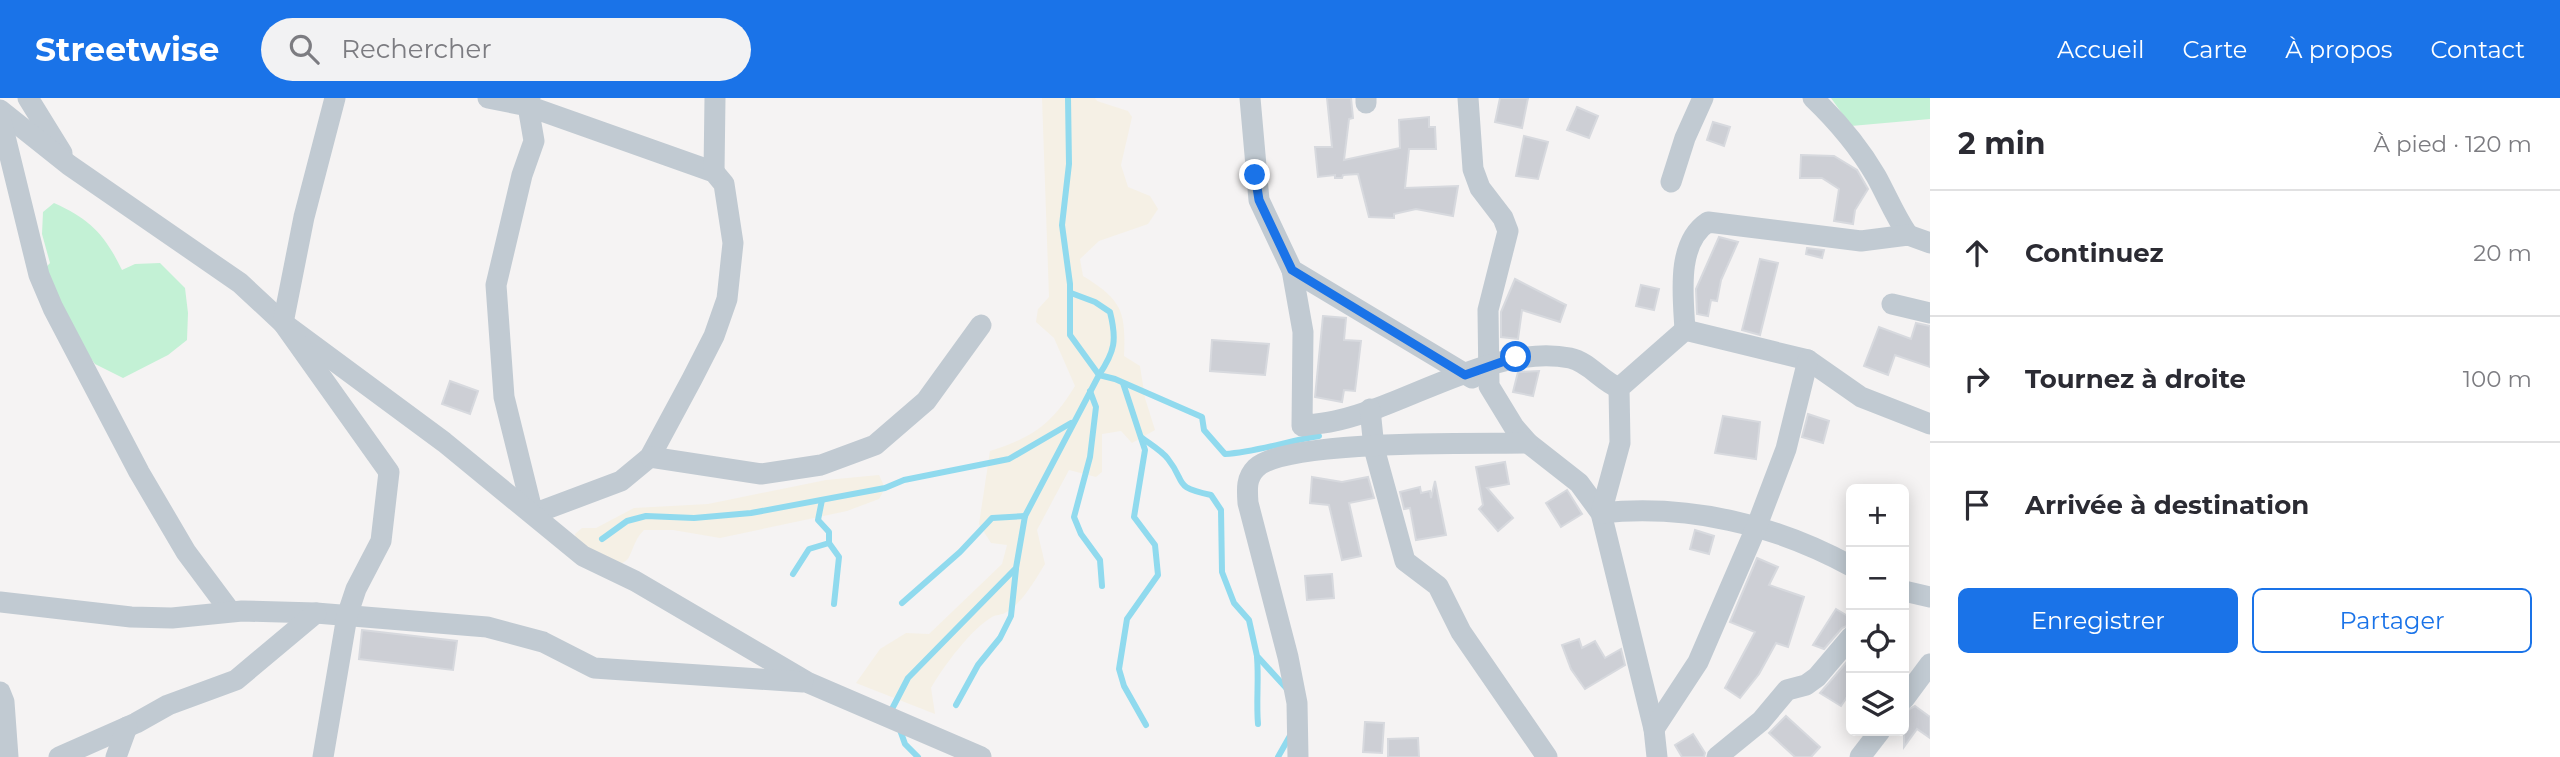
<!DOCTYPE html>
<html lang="fr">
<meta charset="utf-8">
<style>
:root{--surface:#fff;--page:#f2f2f3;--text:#2b2b33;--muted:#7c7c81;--line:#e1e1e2;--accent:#1a73e8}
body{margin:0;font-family:Montserrat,sans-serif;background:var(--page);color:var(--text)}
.controls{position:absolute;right:21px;bottom:21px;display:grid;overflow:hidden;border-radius:10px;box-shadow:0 4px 18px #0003}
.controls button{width:63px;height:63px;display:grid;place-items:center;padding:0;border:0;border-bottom:2px solid var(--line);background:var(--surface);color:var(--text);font:35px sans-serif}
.stop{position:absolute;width:21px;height:21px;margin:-16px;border:5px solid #1a73e8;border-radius:50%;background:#fff}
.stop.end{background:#1a73e8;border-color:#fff;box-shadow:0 2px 7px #0008}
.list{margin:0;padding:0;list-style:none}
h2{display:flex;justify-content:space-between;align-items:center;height:91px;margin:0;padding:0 28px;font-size:30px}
h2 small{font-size:23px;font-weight:400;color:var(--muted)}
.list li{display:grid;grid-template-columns:46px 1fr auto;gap:21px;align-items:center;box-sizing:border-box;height:126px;padding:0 28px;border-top:2px solid var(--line)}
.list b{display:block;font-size:26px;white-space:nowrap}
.list em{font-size:23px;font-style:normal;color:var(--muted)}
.actions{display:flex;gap:14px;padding:21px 28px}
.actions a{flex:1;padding:16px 0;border:2px solid var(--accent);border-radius:10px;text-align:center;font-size:24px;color:var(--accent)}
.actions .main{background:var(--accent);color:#fff}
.icon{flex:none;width:38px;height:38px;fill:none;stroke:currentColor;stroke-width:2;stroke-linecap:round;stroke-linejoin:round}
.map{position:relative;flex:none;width:1930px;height:659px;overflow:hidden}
header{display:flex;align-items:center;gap:42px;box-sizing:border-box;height:98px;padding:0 35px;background:var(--accent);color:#fff}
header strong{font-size:33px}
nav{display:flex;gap:38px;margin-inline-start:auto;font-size:24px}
.search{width:490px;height:63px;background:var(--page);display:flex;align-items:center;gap:18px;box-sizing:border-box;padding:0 24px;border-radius:38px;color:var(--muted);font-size:26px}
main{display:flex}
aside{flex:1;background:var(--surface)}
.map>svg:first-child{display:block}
</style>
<header>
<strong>Streetwise</strong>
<div class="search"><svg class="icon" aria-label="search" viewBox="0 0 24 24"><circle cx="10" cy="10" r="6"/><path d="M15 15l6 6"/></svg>Rechercher</div>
<nav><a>Accueil</a><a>Carte</a><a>À propos</a><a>Contact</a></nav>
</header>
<main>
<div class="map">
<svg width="1930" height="659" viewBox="0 0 1930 659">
<rect width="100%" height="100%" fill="#f5f3f3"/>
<g fill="#c3f1d5">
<path d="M1831,0h99v21l-79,7z"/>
<path d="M54,105c36,16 51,32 68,67l13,-6 25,-1 25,25 3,25 -1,27 -19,15 -45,23 -28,-14 -42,-56 -14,-33 11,-12 -8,-29 1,-22z"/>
</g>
<g fill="#f5f0e5">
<path d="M1042,0h53l2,3 31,10 4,6 -11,48 7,22 22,9 8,13 -10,15 -49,17 -19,18 3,17c39,24 43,35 41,80l16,10 5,32 10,32 -23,13 -11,-12 -19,3v38l-6,5 -27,-7 -32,60 8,34c-10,16 -24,42 -42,50 -1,0 -10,2 -11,3 -20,11 -50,51 -61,71l4,26 -79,-31 24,-34 26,-16 23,1 73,-70 5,-19 -16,-2 -12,-19 11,-73c42,-13 62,-27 85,-65l-21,-48 -18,-16 2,-13 11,-12z"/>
<path d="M879,377l6,13 -6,11 -32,12 -127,27 -47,-8h-29c-8,8 -9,14 -14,25 -9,20 -38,3 -52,-4l-3,-17 7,-6h14l38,-20 74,-4 118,-24z"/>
</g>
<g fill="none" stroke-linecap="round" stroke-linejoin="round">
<g stroke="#90daee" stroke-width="6">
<path d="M1071,195l24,9 15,10c7,28 5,39 -11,63l16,4 87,38 2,13 21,24c32,-2 62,-13 94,-18"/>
<path d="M1123,285l22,67 -11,67 21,28 3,30 -31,44 -8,50 5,17 22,39"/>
<path d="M1090,293l6,16 -6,50 -16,60 7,17 19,26 2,26"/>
<path d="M1142,340c8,6 20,13 26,21 19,24 4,28 43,36l10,15 1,62 12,31 15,17 8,36 31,34"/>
<path d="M822,402l-4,20 11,12v11l10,14 -5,47"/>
<path d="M602,441l25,-18 19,-5 48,2 57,-5 134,-25 19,-8 105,-21 62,-36"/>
<path d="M793,476l16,-25 20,-6"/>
<path d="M902,505l58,-51 32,-34 33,-2"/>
<path d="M1257,559c2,23 -1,44 1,67"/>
<path d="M956,607l22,-40 22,-27 11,-22 5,-47"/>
<path d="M894,616l-2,-5 16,-31 108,-110 9,-52 74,-141 -29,-40v-51l-8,-59 7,-61 -1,-66"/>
<path d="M899,629l6,17 13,13"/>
<path d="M1278,659l13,-23"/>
</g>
</g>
<g fill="#cdcfd5" stroke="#d7d9de" stroke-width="2">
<path d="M1327,0h24l2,20 -4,1 -5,41 56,-12 -1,-28 30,-3v10h6l1,22h-27l-4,39 53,-2 -5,30 -37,-7 -22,5v4l-25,-1 -11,-43 -15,1 -1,3h-7v-3l-17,2 -3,-30h17z"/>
<path d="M1500,0h28l-6,30 -27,-6z"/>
<path d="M1577,9l21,9 -9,22 -22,-8z"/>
<path d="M1713,24l17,5 -6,19 -17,-6z"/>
<path d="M1524,38l24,6 -10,37 -22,-3z"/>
<path d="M1801,57l33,1 23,14 11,19 -13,21 -2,14 -19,-3 5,-32 -17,-11h-22z"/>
<path d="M1719,139l19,5 -17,38 -4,21 -6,-1 -3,16 -11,-2 -1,-25z"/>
<path d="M1807,150l17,2 -2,8 -16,-4z"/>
<path d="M1760,161l18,4 -18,72 -18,-5z"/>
<path d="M1515,181l51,26 -6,17 -38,-12 -4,29 -17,-2v-25z"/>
<path d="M1641,187l18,4 -5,21 -18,-4z"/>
<path d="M1323,218l23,2 -2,22 17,1 -6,50 -11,-1 -2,12 -27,-5z"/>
<path d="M1916,225l14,3v41l-35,-12 -7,20 -24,-9 15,-39 32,12z"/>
<path d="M1212,242l57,4 -4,31 -55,-4z"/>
<path d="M1539,273l-6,25 -20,-4 5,-20z"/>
<path d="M450,283l28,10 -8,23 -28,-10z"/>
<path d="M1808,316l21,7 -6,22 -21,-6z"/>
<path d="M1723,318l37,6 -4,37 -41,-6z"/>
<path d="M1505,364l4,22 -22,4 26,30 -15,13 -19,-22 4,-4 -7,-38z"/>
<path d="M1312,379l30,5 26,-5 6,21 -25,5 12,53 -19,4 -13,-55 -19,-2z"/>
<path d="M1435,383l11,54 -30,5 -6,-32 -6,1 -4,-17 20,-5 1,6 9,-2 1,7z"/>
<path d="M1567,392l15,24 -21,13 -15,-24z"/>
<path d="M1695,432l19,6 -5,18 -19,-5z"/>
<path d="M1757,460l21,9 -9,18 35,12 -16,50 -12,-4 -17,31 -19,24 -15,-10 30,-56 -25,-10z"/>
<path d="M1332,476l2,24 -27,2 -2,-24z"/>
<path d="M1836,511l15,9v6l-9,4 -18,21 -11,-4z"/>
<path d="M362,532l95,11 -4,29 -94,-11z"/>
<path d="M1579,541l3,9 13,-7 10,17 16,-9 4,16 -40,24 -14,-20 -9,-24z"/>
<path d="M1851,559v34l-10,15 -21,-13z"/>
<path d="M1915,608l15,11v21l-13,-9 -13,18v-35z"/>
<path d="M1786,618l34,31 -9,10h-16l-26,-24z"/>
<path d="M1365,624l19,1 -2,30 -19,-1z"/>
<path d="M1693,636l12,19 -1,4h-22l-7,-12z"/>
<path d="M1418,640l1,19h-31v-18z"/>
</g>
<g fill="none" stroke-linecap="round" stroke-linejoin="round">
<g stroke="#c1cad2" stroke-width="21">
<path d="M28,0l34,55"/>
<path d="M488,0l40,8 186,66 10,12 9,59 -6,56 -13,37 -22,43 -42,78 -29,24 -88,33 -29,-117 -8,-112 26,-110 12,-34 -6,-35 2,-8"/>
<path d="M1250,0l9,102 33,70 180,108"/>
<path d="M1366,0v5"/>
<path d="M1468,0l5,71 7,19 23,30 5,13 -20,79 1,76 25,41 14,16 51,40 22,30 53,216 3,28"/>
<path d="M1813,0c24,23 46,49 63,78 11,20 19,40 32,59"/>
<path d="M0,12l69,55 171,118 43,40 161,119 139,114 52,25 174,102 172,74"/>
<path d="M0,18l39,159 14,33 86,164 47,80 44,59"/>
<path d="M714,74l1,-74"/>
<path d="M1671,84l14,-44 18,-40"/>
<path d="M1292,172l11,62 -1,94c12,-2 25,-3 37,-6 70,-16 158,-77 231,-62 19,4 31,23 49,30"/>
<path d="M1892,206l38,9"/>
<path d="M1685,232c-2,-35 -9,-87 23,-108l153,19 47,-6 22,8"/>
<path d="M1370,311l4,39 31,113 33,25 23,46 86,125"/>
<path d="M650,359l111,17 60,-9 54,-20 51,-44 55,-76"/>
<path d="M1851,468c-77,-42 -163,-62 -250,-53l19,-70 -1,-55 66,-58 123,30 53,37 69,27"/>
<path d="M1904,493l26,6"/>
<path d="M0,504l131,15 41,1 70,-7 74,2 171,14 56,15 51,26 209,14"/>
<path d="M0,594l4,10 4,55"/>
<path d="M1904,601l26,-35"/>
<path d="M1654,631l44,-67 58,-134 30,-79 22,-89"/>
<path d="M59,659l77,-34 32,-18 68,-25 80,-67"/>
<path d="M116,659l11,-30"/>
<path d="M323,659l24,-141 9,-27 25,-48 8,-69 -106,-149 21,-106 31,-119"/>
<path d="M1298,659l-1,-54 -9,-46 -40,-154c-1,-14 -2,-25 8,-35 30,-29 222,-24 272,-25"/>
<path d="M1717,659l44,-36 26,-31 19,-5 11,-8 34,-40"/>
<path d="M1860,659l20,-26"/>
</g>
</g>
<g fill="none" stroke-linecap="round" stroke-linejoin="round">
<path stroke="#1a73e8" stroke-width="9" d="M1255,77l4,25 33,70 173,105 51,-18"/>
</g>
</svg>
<div class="controls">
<button>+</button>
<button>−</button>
<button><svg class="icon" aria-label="locate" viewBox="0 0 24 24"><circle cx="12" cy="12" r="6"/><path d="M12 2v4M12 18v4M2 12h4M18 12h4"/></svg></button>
<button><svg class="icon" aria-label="layers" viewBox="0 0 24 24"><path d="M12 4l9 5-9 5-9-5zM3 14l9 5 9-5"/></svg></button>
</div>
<div class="stop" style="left:1516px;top:259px"></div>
<div class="stop end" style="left:1255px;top:77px"></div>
</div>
<aside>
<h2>2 min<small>À pied · 120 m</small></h2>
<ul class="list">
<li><svg class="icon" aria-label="ahead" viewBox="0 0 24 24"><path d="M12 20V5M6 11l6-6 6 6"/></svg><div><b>Continuez</b></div><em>20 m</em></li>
<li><svg class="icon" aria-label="right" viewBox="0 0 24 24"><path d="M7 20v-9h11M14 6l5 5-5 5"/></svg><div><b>Tournez à droite</b></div><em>100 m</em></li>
<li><svg class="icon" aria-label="arrive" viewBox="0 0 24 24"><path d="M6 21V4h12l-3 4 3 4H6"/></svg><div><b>Arrivée à destination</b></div></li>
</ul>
<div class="actions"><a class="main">Enregistrer</a><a>Partager</a></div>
</aside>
</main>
